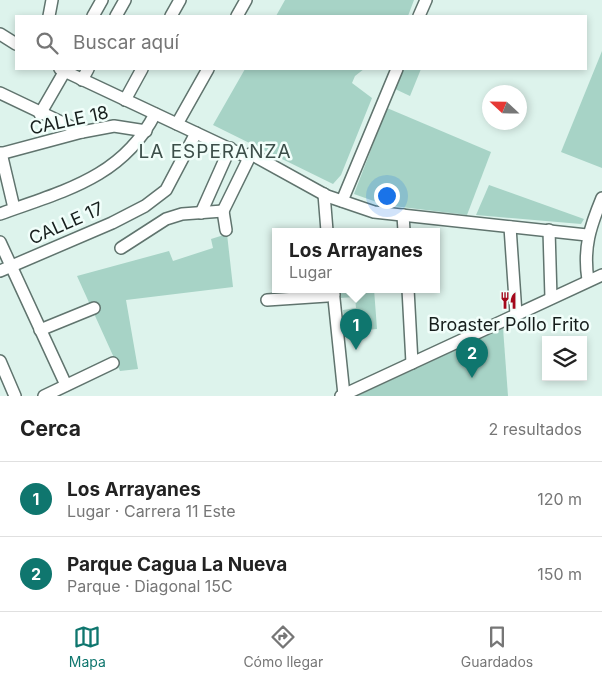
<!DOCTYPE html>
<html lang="es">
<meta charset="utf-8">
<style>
:root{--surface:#fff;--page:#f6f6f6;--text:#222;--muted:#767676;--line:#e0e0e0;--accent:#0f766e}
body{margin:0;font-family:Inter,sans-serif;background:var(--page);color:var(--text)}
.controls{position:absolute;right:15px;bottom:15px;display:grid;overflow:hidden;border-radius:0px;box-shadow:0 2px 8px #0003}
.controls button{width:45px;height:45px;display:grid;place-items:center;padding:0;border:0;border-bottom:1px solid var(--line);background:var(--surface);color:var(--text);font:25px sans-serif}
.compass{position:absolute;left:482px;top:85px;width:45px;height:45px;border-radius:50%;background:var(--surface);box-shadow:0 2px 8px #0003;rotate:292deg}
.you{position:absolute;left:386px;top:195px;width:18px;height:18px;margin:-12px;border:4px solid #fff;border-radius:50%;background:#1a73e8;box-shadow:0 0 0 8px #1a73e833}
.badge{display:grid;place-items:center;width:32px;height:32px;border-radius:50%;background:var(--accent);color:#fff;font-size:16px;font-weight:700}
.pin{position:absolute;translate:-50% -41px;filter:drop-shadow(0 1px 2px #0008)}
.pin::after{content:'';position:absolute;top:26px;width:18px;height:15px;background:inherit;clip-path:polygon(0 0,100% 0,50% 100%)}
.popup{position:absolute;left:272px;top:228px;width:168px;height:65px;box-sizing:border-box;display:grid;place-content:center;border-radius:0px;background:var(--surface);filter:drop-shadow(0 1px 4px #0005);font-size:16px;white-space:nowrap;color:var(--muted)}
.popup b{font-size:19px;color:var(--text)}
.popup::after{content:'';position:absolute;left:50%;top:100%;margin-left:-10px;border:10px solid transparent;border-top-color:var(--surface)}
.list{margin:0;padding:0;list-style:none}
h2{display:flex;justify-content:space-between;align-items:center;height:65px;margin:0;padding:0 20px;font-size:21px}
h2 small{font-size:16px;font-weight:400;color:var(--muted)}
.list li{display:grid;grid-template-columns:32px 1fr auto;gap:15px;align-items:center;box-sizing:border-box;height:75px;padding:0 20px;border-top:1px solid var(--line)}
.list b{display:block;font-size:19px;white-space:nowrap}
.list p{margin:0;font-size:16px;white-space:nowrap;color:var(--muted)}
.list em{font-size:16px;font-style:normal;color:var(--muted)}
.icon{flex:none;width:28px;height:28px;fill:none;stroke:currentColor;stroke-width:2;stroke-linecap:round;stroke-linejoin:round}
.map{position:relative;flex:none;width:602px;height:396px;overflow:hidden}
.search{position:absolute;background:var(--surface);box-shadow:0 2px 8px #0003;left:15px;right:15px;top:15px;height:55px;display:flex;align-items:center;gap:12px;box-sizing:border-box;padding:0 18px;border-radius:0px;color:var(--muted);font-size:19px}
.sheet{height:215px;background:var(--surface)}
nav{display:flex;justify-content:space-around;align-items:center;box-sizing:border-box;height:70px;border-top:1px solid var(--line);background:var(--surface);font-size:14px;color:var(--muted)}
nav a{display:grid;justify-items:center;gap:2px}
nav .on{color:var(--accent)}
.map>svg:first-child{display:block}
</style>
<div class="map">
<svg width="602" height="396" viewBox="0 0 602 396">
<rect width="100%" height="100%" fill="#ddf3ec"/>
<g fill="#a7d3c6">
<path d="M285,0h129l-6,16h-132z"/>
<path d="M602,51v117l-41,-16z"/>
<path d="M245,69h119l-9,7 -3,7 20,15 -31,77 -8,9 -120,-59z"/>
<path d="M403,69h18l-11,27 -15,-7z"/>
<path d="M387,108l104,44 -24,63 -82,-10 -31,-11z"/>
<path d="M489,185l95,34 -3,5 -105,-9z"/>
<path d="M227,234l6,53 -107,13 12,69 -18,2 -43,-95 92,-25 4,10 40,-13 -2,-9z"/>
<path d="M340,289h34l3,40 -32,3 -2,-22 13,-2 -1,-11 -15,1z"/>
<path d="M503,328l5,68h-151z"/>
</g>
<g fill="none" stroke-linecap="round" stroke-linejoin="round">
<defs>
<g id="minor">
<path d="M49,16l3,-16"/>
<path d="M93,16l9,-16"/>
<path d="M116,16l9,-16"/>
<path d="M171,16l9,-16"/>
<path d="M237,16l9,-16"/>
<path d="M419,16l7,-16"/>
<path d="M0,34l16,10"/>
<path d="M60,69l185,87 6,-2 76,42 47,16 213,23"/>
<path d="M82,80l6,-11"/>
<path d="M0,93l82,39"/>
<path d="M125,100l17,-31"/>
<path d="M40,114l26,-45"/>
<path d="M177,124l31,-55"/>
<path d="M1,153l13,55"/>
<path d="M0,154l82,-22 32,-6 32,5"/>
<path d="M324,194l3,37"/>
<path d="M342,201l55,-132"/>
<path d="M223,211l28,-57"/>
<path d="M223,211l3,19"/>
<path d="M201,213l29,-65"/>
<path d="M0,214c63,-23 122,-36 155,-100"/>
<path d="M403,215l1,16"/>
<path d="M510,227l6,87"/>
<path d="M549,230l2,68"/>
<path d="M0,242l66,143"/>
<path d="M121,248l45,-29 16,-5 41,-3"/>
<path d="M0,271l112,-48 33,-17 21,-16 30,-57"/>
<path d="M588,280c-5,-32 2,-53 14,-82"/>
<path d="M333,289l11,106"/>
<path d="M408,289l4,74"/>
<path d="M267,300l60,-4 7,-2"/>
<path d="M40,330l54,-22"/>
<path d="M0,361l15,35"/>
<path d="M44,396l69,-33"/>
<path d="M341,396l261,-121"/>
</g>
</defs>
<use href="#minor" stroke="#60746e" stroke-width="14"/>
<use href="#minor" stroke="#fff" stroke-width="11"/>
</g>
<defs>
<symbol id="restaurant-bare" viewBox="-9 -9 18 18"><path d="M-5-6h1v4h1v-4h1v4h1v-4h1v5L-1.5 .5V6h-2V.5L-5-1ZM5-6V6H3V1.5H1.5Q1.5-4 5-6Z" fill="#a4091c" stroke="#f1fefa" stroke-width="2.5" paint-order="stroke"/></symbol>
</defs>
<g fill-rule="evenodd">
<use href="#restaurant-bare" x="496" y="288" width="25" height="25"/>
</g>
<g text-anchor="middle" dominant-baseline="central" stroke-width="5" stroke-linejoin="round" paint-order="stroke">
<g font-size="18" fill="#161e1c" stroke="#f1fefa">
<text transform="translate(69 120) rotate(-12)">CALLE 18</text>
<text transform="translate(66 223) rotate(-24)">CALLE 17</text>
</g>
<g font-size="18" fill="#161e1c" stroke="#f1fefa">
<text x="509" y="324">Broaster Pollo Frito</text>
</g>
<g font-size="19" letter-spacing="1" fill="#3c4e49" stroke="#f1fefa">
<text x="215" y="151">LA ESPERANZA</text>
</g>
</g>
</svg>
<div class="controls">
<button><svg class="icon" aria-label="layers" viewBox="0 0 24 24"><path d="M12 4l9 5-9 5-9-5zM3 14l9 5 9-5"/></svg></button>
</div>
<svg class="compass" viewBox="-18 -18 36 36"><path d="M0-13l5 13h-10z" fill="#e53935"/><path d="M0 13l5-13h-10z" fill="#767676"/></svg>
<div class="you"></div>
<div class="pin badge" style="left:356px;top:350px">1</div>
<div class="popup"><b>Los Arrayanes</b>Lugar</div>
<div class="pin badge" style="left:472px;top:378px">2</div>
<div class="search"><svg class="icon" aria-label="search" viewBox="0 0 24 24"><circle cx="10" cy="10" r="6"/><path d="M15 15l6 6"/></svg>Buscar aquí</div>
</div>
<section class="sheet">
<h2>Cerca<small>2 resultados</small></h2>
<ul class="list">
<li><span class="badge">1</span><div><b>Los Arrayanes</b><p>Lugar · Carrera 11 Este</p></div><em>120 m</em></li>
<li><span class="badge">2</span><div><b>Parque Cagua La Nueva</b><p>Parque · Diagonal 15C</p></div><em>150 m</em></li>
</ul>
</section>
<nav>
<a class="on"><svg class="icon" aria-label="map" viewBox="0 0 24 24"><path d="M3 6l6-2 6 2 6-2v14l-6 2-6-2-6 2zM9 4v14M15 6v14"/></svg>Mapa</a>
<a><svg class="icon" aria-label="directions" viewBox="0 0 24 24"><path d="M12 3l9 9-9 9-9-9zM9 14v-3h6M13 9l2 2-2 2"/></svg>Cómo llegar</a>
<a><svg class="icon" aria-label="saved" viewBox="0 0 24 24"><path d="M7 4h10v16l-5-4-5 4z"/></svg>Guardados</a>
</nav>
